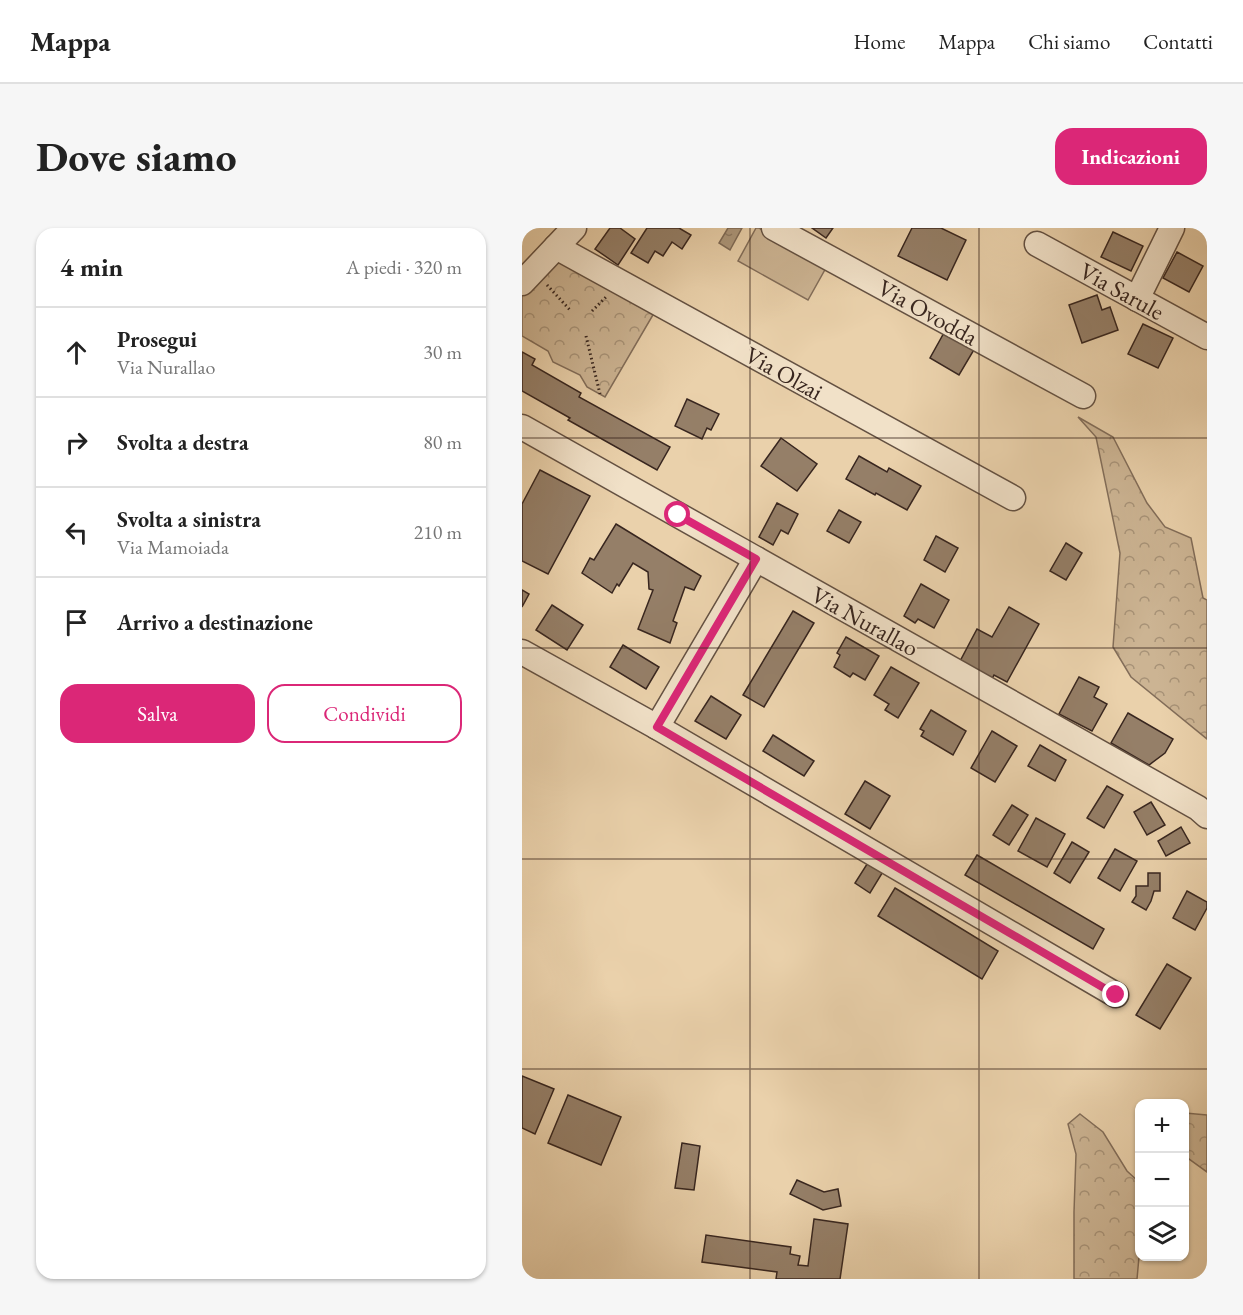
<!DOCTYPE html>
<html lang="it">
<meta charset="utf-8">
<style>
:root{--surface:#fff;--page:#f6f6f6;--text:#222;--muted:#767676;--line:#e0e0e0;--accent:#db2777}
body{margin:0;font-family:"EB Garamond",serif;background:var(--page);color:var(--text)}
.controls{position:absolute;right:18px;bottom:18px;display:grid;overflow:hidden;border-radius:12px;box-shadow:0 2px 4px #0004}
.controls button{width:54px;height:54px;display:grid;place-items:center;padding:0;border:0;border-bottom:2px solid var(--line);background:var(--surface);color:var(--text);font:30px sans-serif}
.stop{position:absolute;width:18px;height:18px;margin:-14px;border:4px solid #db2777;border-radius:50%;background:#fff}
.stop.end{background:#db2777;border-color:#fff;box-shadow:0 2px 6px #0008}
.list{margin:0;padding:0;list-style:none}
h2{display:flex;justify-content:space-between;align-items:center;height:78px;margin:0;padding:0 24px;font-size:26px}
h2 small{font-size:20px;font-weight:400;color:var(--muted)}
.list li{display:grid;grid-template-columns:39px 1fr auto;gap:18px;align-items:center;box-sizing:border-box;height:90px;padding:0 24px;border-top:2px solid var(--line)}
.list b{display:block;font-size:22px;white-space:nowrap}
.list p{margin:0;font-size:20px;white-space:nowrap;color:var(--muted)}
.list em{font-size:20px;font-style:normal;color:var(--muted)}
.actions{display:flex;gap:12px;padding:18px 24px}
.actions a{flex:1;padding:14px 0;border:2px solid var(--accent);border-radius:18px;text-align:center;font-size:21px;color:var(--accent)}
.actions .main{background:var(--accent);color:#fff}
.icon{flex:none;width:33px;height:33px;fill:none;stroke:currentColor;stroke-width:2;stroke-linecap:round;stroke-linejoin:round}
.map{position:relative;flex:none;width:685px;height:1051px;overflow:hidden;border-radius:18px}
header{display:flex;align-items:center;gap:36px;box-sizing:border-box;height:84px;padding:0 30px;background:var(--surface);border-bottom:2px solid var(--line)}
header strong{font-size:28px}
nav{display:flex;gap:33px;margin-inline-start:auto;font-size:21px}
.intro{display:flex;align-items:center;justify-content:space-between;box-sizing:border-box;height:144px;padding:0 36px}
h1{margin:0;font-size:42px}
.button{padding:15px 27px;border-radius:18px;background:var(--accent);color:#fff;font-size:21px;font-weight:700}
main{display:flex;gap:36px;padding:0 36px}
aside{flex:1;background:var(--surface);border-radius:18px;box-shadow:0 2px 4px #0004}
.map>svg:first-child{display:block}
</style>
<header>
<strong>Mappa</strong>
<nav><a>Home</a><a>Mappa</a><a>Chi siamo</a><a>Contatti</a></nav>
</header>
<div class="intro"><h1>Dove siamo</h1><a class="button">Indicazioni</a></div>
<main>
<aside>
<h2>4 min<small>A piedi · 320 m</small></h2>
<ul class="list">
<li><svg class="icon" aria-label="ahead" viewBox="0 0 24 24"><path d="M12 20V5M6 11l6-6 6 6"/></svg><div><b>Prosegui</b><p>Via Nurallao</p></div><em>30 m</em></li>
<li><svg class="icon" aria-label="right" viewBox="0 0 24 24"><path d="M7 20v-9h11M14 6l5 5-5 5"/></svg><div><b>Svolta a destra</b></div><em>80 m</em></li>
<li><svg class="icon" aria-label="left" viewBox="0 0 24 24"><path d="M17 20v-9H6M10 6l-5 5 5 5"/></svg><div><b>Svolta a sinistra</b><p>Via Mamoiada</p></div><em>210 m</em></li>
<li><svg class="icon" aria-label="arrive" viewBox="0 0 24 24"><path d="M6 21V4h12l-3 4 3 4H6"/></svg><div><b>Arrivo a destinazione</b></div></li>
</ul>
<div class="actions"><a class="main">Salva</a><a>Condividi</a></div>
</aside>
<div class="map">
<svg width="685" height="1051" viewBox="0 0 685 1051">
<defs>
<pattern id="forest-crowns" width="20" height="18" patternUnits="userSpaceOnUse" patternTransform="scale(1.5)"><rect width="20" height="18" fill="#ccb493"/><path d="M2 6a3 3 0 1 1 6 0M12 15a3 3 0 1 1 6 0" fill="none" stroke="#a79277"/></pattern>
<pattern id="water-ripples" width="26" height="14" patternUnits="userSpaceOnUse" patternTransform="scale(1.5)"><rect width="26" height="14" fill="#ad977b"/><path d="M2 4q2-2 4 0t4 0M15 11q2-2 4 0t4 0" fill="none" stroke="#8e7b64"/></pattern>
</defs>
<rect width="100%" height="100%" fill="#ead1ab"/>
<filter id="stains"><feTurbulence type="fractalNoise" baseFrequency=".00333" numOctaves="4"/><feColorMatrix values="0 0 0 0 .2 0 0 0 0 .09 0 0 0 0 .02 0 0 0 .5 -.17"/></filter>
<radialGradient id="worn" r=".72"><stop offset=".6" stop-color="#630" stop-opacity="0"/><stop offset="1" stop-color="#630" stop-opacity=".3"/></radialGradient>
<g fill="url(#forest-crowns)" stroke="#826d59" stroke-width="1.5">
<path d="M37,26l98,54 -52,89 -18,-10 -7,-12 -27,-13 -5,-11 -26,-15v-44z"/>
<path d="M556,189l35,20 34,66 18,24 26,11 12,60 4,2v139l-76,-62 -18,-30 7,-94 -24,-116z"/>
<path d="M663,885l22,2v57l-22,-16z"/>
<path d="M558,886l23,18 24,39 12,11 1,64 -3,33h-63v-67l2,-58 -8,-30z"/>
</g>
<path fill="#ccb493" stroke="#826d59" stroke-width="1.5" d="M234,0h3l68,38 -19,34 -70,-39z"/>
<path fill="url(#water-ripples)" stroke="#7e6a56" stroke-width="1.5" d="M206,0h14l-12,22 -11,-7z"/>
<g fill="#957f68" stroke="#38261f" stroke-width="1.5">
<path d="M88,0h10l15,11 -17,26 -23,-16z"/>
<path d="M125,0h32l12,7 -9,14 -10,-7 -9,14 -8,-5 -7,12 -17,-10z"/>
<path d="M290,0h21l-7,10z"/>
<path d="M390,0h29l25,12 -19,40 -49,-24z"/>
<path d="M591,4l30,14 -12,25 -30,-14z"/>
<path d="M655,24l26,14 -14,26 -26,-14z"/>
<path d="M575,67l5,15 8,-3 8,23 -36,13 -13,-38z"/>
<path d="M621,96l30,14 -15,30 -30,-14z"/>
<path d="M423,103l30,17 -16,27 -29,-17z"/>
<path d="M0,124l13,7 -3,6 49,28 -2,4 91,50 -13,23 -89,-50 2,-2 -48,-27z"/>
<path d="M165,171l32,15 -8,16 -4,-2 -5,11 -27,-13z"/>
<path d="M259,210l36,26 -20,27 -36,-25z"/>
<path d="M337,228l28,16 2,-4 32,18 -14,24 -31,-17 -1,2 -29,-16z"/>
<path d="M18,242l50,26 -42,78 -26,-13v-57z"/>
<path d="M255,275l21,11 -10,20 -7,-4 -8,15 -14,-8z"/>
<path d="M317,282l22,12 -12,21 -22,-12z"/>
<path d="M94,296l85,52 -7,14 -9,-3 -12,34 4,2 -7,20 -32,-14 15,-39 -4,-1 -1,-17 -15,-9 -14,23 -2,-2 -5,9 -30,-20 8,-15 4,2z"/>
<path d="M414,308l22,12 -13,24 -21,-12z"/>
<path d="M544,315l16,10 -16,27 -16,-9z"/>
<path d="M399,356l28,16 -15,28 -16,-9 -3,4 -11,-7z"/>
<path d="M0,362l7,4 -7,13z"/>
<path d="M30,377l31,20 -16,25 -31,-20z"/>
<path d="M487,379l30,17 -32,58 -13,-7 -4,8 -32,-18 19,-36 15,8z"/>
<path d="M271,383l21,12 -50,84 -21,-12z"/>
<path d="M324,409l33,19 -14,24 -12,-7 -3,4 -16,-10 6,-12 -3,-2z"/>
<path d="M101,417l36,22 -13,22 -36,-22z"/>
<path d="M369,439l28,16 -21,35 -13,-8 4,-6 -15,-9z"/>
<path d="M557,449l20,10 -5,10 13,7 -15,27 -33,-17z"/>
<path d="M189,468l30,19 -15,24 -31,-18z"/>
<path d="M409,482l35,21 -13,24 -32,-19 3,-5 -4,-2z"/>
<path d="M606,485l45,26 -8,14 -16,12 -38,-22z"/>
<path d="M470,503l25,15 -22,36 -24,-14z"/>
<path d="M251,507l41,26 -10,15 -41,-25z"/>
<path d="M518,517l26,15 -11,21 -27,-15z"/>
<path d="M343,553l25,15 -20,33 -25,-15z"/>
<path d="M585,558l16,9 -19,33 -17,-10z"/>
<path d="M629,574l14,23 -18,10 -13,-23z"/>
<path d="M490,577l16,10 -19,30 -16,-10z"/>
<path d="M514,590l29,16 -18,33 -29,-16z"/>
<path d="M659,599l9,16 -24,13 -8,-15z"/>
<path d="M550,614l17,10 -19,31 -16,-10z"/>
<path d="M593,621l22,12 -17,30 -22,-13z"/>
<path d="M455,627l127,74 -11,20 -128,-74z"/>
<path d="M347,633l15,9 -14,23 -15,-10z"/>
<path d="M626,645h12v18h-6l-3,10 -5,9 -14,-8 4,-6v-10h12z"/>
<path d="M373,660l103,63 -16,28 -104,-63z"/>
<path d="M665,663l20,11v6l-12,22 -22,-12z"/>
<path d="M645,736l24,14 -31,51 -24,-14z"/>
<path d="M0,848l32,13 -19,45 -13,-6z"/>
<path d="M46,867l53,22 -20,48 -53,-22z"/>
<path d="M160,915l18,3 -6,44 -19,-2z"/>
<path d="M275,952l27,12 14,-3 3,17 -18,4 -33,-16z"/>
<path d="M292,991l34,5 -8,55h-64l1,-7 -75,-10 4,-27 85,12 -1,7 10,2 -2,9 10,1z"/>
</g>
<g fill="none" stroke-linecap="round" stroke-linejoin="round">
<defs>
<g id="minor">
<path d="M252,0l309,168"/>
<path d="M515,16l170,93"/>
<path d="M34,19l457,251"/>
<path d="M0,55l52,-55"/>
<path d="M615,71l35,-71"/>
<path d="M0,199l676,381 9,8"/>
<path d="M0,424l135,75 459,268"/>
<path d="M135,499l99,-168"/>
</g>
</defs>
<use href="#minor" stroke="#645142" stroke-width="27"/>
<g stroke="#38261f" stroke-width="3" stroke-dasharray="1.5 3" stroke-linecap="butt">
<path d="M25,57l23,25"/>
<path d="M70,83l14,-14"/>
<path d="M64,108l14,58"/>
</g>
<use href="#minor" stroke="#f1e1c8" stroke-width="24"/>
</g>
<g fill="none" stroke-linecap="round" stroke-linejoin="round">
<path stroke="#db2777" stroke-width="8" d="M156,287l78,44 -99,168 459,268"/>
</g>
<path fill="none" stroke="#38261f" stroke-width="1.5" stroke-opacity="0.55" d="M228,0v1051M457,0v1051M0,210h685M0,420h685M0,631h685M0,841h685"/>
<g text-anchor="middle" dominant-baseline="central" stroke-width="4.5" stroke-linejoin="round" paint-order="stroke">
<g font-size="24" fill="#38261f" stroke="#f1e1c8">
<text transform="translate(600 63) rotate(29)">Via Sarule</text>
<text transform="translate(406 84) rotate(29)">Via Ovodda</text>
<text transform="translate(262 145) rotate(29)">Via Olzai</text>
<text transform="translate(343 393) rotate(29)">Via Nurallao</text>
</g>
</g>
<rect width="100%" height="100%" filter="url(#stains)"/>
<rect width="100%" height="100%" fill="url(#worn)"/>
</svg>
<div class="controls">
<button>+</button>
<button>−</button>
<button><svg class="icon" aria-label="layers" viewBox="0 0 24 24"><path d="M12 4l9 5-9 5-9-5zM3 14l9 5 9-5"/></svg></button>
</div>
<div class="stop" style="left:156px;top:287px"></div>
<div class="stop end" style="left:594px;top:767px"></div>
</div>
</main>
